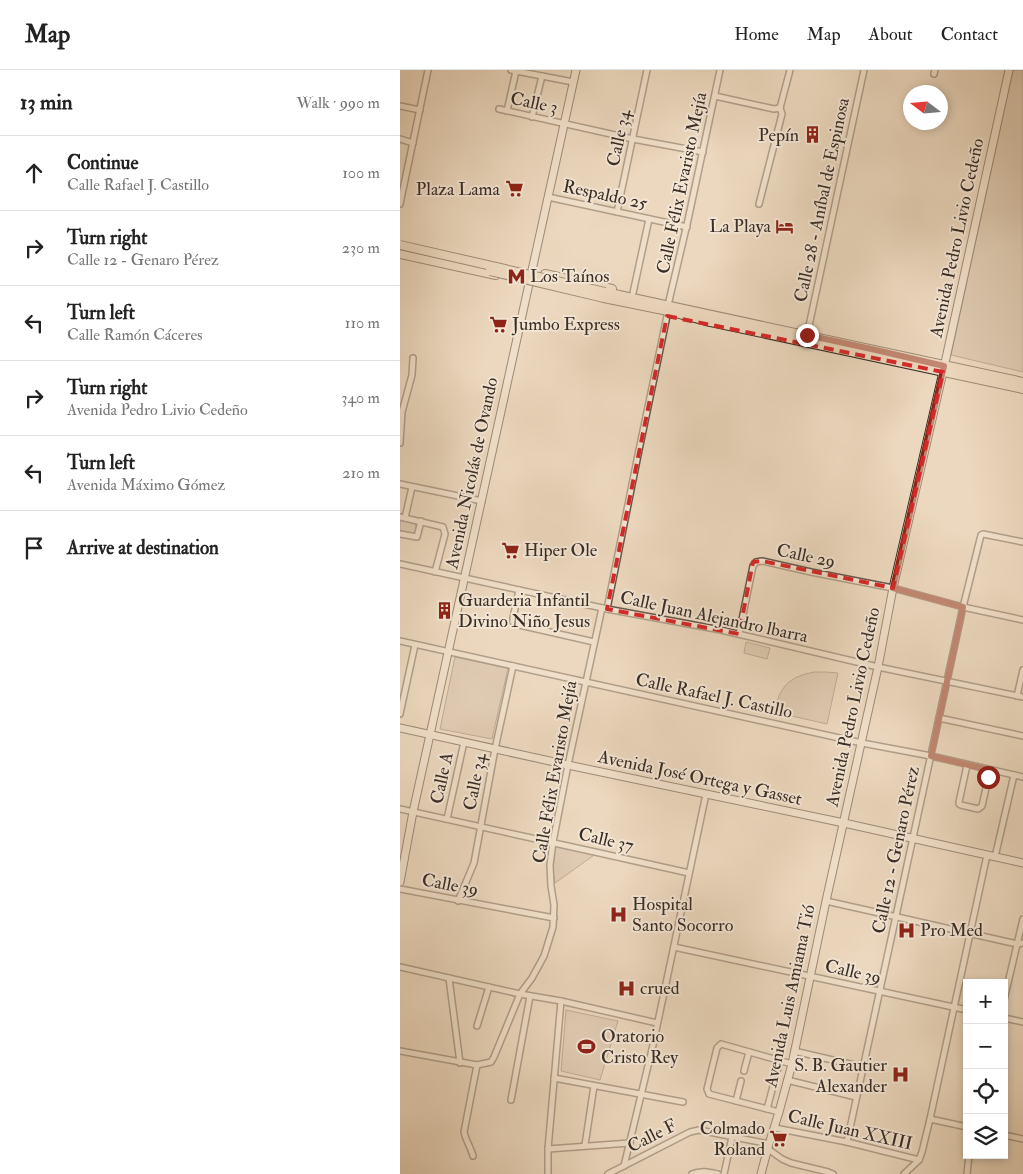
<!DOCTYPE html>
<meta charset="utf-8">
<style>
:root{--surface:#fff;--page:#f6f6f6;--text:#222;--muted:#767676;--line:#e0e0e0}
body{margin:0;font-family:"IM FELL Double Pica",serif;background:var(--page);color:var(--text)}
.controls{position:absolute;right:15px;bottom:15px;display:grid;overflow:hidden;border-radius:0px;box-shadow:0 2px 8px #0003}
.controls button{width:45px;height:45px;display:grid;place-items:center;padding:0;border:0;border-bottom:1px solid var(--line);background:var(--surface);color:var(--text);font:25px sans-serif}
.compass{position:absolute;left:503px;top:15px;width:45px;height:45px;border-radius:50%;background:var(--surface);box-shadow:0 2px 8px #0003;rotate:286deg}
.stop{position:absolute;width:15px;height:15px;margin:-11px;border:4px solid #8f2418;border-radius:50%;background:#fff}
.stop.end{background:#8f2418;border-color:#fff;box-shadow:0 1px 5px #0008}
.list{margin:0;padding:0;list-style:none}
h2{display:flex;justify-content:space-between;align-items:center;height:65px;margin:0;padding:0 20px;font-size:21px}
h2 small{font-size:16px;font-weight:400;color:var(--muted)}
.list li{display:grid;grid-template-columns:32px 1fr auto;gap:15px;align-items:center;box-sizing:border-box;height:75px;padding:0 20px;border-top:1px solid var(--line)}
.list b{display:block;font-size:19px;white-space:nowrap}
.list p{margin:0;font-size:16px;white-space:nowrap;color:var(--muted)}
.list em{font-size:16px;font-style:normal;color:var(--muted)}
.icon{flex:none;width:28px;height:28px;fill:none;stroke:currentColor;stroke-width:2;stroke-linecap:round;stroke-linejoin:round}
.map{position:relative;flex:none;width:623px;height:1104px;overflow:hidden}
header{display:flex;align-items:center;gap:30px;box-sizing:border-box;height:70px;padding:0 25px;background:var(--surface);border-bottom:1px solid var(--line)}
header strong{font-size:24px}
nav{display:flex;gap:28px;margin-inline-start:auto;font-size:18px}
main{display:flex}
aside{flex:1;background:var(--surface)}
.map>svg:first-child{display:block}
</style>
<header>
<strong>Map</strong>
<nav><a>Home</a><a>Map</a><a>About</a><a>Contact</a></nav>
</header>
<main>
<aside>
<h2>13 min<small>Walk · 990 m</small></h2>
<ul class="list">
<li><svg class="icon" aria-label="ahead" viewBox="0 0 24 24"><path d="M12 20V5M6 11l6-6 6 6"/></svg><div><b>Continue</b><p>Calle Rafael J. Castillo</p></div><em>100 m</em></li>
<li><svg class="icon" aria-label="right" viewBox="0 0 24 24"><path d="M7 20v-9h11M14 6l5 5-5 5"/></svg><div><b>Turn right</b><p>Calle 12 - Genaro Pérez</p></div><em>230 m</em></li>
<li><svg class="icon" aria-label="left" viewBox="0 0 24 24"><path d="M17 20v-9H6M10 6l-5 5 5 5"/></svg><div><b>Turn left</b><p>Calle Ramón Cáceres</p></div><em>110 m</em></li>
<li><svg class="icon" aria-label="right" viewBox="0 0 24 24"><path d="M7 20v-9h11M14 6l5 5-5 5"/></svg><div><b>Turn right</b><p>Avenida Pedro Livio Cedeño</p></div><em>340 m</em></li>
<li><svg class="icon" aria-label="left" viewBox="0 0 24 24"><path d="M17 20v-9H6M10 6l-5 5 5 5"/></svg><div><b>Turn left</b><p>Avenida Máximo Gómez</p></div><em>210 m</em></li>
<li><svg class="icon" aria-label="arrive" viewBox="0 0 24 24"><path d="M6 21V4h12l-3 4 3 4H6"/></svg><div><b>Arrive at destination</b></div></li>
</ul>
</aside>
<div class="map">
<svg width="623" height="1104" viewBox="0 0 623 1104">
<rect width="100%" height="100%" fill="#ecd8be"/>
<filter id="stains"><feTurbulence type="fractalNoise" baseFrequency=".004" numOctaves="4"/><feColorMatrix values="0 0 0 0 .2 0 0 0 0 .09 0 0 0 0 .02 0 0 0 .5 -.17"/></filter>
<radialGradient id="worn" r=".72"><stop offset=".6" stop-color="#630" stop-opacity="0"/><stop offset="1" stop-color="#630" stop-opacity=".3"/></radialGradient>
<g fill="#cebba4" stroke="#847464">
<path d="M613,0h10v302l-72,-17z"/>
<path d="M0,450l16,3 -1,11 -15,-3z"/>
<path d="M346,572l24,6 -3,11 -23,-6z"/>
<path d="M55,587l53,11 -16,71 -52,-10z"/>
<path d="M414,602h12l12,1 -11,51 -53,-12c6,-25 14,-35 40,-40z"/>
<path d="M155,773l42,10 -42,30 -2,-11z"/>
<path d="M166,940l52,11 -18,59 -39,-9z"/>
</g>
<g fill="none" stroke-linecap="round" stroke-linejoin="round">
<defs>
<g id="street">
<path d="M111,0l62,12"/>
<path d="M534,4l1,-4"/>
<path d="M315,26l59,13 6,-1"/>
<path d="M0,36l20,4"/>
<path d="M380,38l10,-38"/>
<path d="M99,39l134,30 70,13"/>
<path d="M107,41l9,-40"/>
<path d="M132,47l10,-41"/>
<path d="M0,69l13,4"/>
<path d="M148,127l139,30"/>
<path d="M0,134l28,-134"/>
<path d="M359,134l23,-90 -2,-6"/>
<path d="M217,142l30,-142"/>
<path d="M233,223l16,-74"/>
<path d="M269,231l19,-81 32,-150"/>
<path d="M407,265l57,-265"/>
<path d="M0,373l2,-31 10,-37 1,-17"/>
<path d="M0,414l82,17"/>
<path d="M0,447l43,10 2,7 -10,38"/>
<path d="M5,448l7,-31"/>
<path d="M0,464l17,3 4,-16"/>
<path d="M0,494l207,45 114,21 157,37 145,30"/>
<path d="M119,520l-6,28v4l2,2 79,18"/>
<path d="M207,539l32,-159 28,-134"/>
<path d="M339,564l14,-68 3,-4 6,-1 49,11 82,16 70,19 60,13"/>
<path d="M0,571l462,102 69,13 92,21"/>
<path d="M617,626l6,-26"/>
<path d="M0,644l15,-69"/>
<path d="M539,648l84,18"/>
<path d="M567,695l-8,37v2l2,1 17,4 4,-3 8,-36"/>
<path d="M0,739l195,43 94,21"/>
<path d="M47,749l17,-77"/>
<path d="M595,787l19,-82"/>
<path d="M0,819l154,29"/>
<path d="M58,831l16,-38 21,-114 18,-83"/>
<path d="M426,831l191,43 6,-1"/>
<path d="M274,877l293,63"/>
<path d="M0,897l120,27 41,7 96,22"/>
<path d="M49,908l11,85"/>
<path d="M604,930l19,-81"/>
<path d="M604,948l19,4"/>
<path d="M77,956l12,-39"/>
<path d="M0,981l77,14 14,-3 3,-5 26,-63 12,-16 12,-22 9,-29 1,-22 -3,-19 -1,-21 3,-23 15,-77 34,-157"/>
<path d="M394,981l69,16"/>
<path d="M344,1001l5,-19"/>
<path d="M154,1008l129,24"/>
<path d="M387,1010l69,17"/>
<path d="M111,1030l19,-104"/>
<path d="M336,1031l5,-20"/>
<path d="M367,1039l13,-49"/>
<path d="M379,1042l-70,-18 -2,-5 10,-41 4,-4 71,20"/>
<path d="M530,1049l37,8"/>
<path d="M375,1058l72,14 72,18"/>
<path d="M604,1065l19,4"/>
<path d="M447,1072l116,-535 18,-72 2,-1 40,8"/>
<path d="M185,1075l9,-59"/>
<path d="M148,1079l82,-6"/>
<path d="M368,1079l14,10 9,4 37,9 5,2"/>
<path d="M73,1086c-2,-8 -7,-15 -9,-24l13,-67"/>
<path d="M224,1096l29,-121 53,-251"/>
<path d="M148,1104v-25l13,-148"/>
<path d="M208,1104l82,-42 9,-2 70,14"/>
<path d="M292,1104c9,-4 17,-2 26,0"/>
<path d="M324,1104l8,-37"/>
<path d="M504,1104l15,-14 3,-8 8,-33 57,-264"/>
<path d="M567,1104l2,-19"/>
</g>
<g id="secondary">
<path d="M0,658l168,37 276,58 179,40"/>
<path d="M0,812l13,-70 163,-742"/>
<path d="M361,1104l8,-30 10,-32 13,-48 34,-163 52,-234 15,-79 50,-216 66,-302"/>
</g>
<g id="primary">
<path d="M0,184l96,21"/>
<path d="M145,204l67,15"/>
<path d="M205,222l418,90"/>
<path d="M204,228l64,13 38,10 317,68"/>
</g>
</defs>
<use href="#street" stroke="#66584b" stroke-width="8"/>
<use href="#secondary" stroke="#392d25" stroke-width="9"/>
<use href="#primary" stroke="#392d25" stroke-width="10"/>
<use href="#street" stroke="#f3e6d5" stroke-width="5"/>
<use href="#secondary" stroke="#f3e6d5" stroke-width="7"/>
<use href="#primary" stroke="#ecd8be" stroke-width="8"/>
<defs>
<g id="primary-bridge">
<path d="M0,175l205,47"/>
<path d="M90,201l114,27"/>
</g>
</defs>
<use href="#primary-bridge" stroke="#392d25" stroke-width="10" stroke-linecap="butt"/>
<use href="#primary-bridge" stroke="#ecd8be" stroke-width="8"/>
</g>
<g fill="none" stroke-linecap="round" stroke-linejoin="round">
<path stroke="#8f2418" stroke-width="6" d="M407,265l69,15 68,16 -51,222 70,19 -32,149 59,14 -2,7"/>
</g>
<path d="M0 0H623V1104H0ZM267,246l276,56 -50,216 -131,-27 -9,1 -14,72 -132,-25z" fill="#ecd8be" fill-opacity=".55" fill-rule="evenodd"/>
<path fill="none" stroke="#d62828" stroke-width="4" stroke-dasharray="10 6" stroke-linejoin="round" d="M267,246l276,56 -50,216 -131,-27 -9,1 -14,72 -132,-25z"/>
<defs>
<symbol id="building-bare" viewBox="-9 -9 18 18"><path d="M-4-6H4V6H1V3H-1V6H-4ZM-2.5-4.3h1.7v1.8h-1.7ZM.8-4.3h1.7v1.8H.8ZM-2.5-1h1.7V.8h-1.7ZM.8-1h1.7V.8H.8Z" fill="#8f2418" stroke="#f3e6d5" stroke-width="2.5" paint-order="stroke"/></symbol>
<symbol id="supermarket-bare" viewBox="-9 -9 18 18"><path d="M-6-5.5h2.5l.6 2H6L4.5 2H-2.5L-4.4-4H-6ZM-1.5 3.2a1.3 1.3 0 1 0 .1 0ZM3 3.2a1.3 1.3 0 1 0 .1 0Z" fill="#8f2418" stroke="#f3e6d5" stroke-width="2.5" paint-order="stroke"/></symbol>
<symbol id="hotel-bare" viewBox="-9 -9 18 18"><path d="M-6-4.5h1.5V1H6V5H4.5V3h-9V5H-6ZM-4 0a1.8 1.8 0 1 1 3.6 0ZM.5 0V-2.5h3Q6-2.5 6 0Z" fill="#8f2418" stroke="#f3e6d5" stroke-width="2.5" paint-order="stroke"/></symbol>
<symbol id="metro-bare" viewBox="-9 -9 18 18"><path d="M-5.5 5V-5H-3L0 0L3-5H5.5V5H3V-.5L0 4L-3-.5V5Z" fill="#8f2418" stroke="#f3e6d5" stroke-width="2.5" paint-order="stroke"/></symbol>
<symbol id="hospital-bare" viewBox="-9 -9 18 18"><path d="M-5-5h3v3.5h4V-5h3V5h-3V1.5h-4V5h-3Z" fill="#8f2418" stroke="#f3e6d5" stroke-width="2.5" paint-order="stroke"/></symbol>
<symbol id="stadium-bare" viewBox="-9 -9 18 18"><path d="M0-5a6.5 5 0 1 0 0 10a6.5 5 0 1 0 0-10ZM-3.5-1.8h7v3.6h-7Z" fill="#8f2418" stroke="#f3e6d5" stroke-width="2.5" paint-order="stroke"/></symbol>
</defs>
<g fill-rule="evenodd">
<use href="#building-bare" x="400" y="52" width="25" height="25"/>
<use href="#supermarket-bare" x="102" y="106" width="25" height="25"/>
<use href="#hotel-bare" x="372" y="144" width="25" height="25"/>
<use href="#metro-bare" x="104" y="194" width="25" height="25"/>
<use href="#supermarket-bare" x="86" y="242" width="25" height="25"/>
<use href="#supermarket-bare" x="98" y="468" width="25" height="25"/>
<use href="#building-bare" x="32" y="528" width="25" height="25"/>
<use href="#hospital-bare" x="206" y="832" width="25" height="25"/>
<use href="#hospital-bare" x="494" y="848" width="25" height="25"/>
<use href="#hospital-bare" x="214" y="906" width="25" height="25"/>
<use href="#stadium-bare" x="174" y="964" width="25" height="25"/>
<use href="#hospital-bare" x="488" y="992" width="25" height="25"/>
<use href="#supermarket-bare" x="366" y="1056" width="25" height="25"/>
</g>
<g text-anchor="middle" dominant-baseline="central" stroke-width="4" stroke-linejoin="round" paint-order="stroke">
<g font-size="18" fill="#392d25" stroke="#f3e6d5">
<text transform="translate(134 33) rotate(12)">Calle 3</text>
<text transform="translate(219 68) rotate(-78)">Calle 34</text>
<text transform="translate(282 113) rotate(-78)">Calle Félix Evaristo Mejía</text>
<text transform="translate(205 125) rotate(12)">Respaldo 25</text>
<text transform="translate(422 130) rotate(-78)">Calle 28 - Aníbal de Espinosa</text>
<text transform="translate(557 168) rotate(-78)">Avenida Pedro Livio Cedeño</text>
<text transform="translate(72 403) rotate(-78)">Avenida Nicolás de Ovando</text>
<text transform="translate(406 486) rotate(12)">Calle 29</text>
<text transform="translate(314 547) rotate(12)">Calle Juan Alejandro lbarra</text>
<text transform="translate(314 626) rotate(12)">Calle Rafael J. Castillo</text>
<text transform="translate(453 637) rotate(-78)">Avenida Pedro Livio Cedeño</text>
<text transform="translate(155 702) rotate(-80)">Calle Félix Evaristo Mejía</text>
<text transform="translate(42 708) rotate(-78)">Calle A</text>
<text transform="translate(300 708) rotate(12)">Avenida José Ortega y Gasset</text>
<text transform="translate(75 712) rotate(-79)">Calle 34</text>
<text transform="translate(206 770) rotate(13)">Calle 37</text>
<text transform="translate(496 780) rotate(-78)">Calle 12 - Genaro Pérez</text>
<text transform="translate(50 815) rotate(11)">Calle 39</text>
<text transform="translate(453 902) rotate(13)">Calle 39</text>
<text transform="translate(390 926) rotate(-78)">Avenida Luis Amiama Tió</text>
<text transform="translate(450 1060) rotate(13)">Calle Juan XXIII</text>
<text transform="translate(252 1066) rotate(-27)">Calle F</text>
</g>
<g font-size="18" fill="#392d25" stroke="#f3e6d5" text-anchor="start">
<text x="399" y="65" text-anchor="end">Pepín</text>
<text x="100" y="119" text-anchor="end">Plaza Lama</text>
<text x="371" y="156" text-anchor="end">La Playa</text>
<text x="130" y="206">Los Taínos</text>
<text x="112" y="254">Jumbo Express</text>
<text x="124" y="480">Hiper Ole</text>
<text x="58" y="530">Guarderia Infantil<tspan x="58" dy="21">Divino Niño Jesus</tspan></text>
<text x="232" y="834">Hospital<tspan x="232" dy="21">Santo Socorro</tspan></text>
<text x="520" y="860">Pro Med</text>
<text x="240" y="918">crued</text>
<text x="201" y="966">Oratorio<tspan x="201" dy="21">Cristo Rey</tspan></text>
<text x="487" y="995" text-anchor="end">S. B. Gautier<tspan x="487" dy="21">Alexander</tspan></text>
<text x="365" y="1058" text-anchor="end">Colmado<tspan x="365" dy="21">Roland</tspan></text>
</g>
</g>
<rect width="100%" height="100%" filter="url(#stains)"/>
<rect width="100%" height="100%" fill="url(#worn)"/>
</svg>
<div class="controls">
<button>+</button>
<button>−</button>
<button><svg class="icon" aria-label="locate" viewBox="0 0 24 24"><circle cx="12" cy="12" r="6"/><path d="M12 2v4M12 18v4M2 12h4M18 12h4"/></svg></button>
<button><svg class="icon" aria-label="layers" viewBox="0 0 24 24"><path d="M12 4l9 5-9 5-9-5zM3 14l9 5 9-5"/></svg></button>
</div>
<svg class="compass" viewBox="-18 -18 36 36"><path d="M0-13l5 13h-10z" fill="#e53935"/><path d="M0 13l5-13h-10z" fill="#767676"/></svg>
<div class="stop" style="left:588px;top:707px"></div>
<div class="stop end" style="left:407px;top:265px"></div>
</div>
</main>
